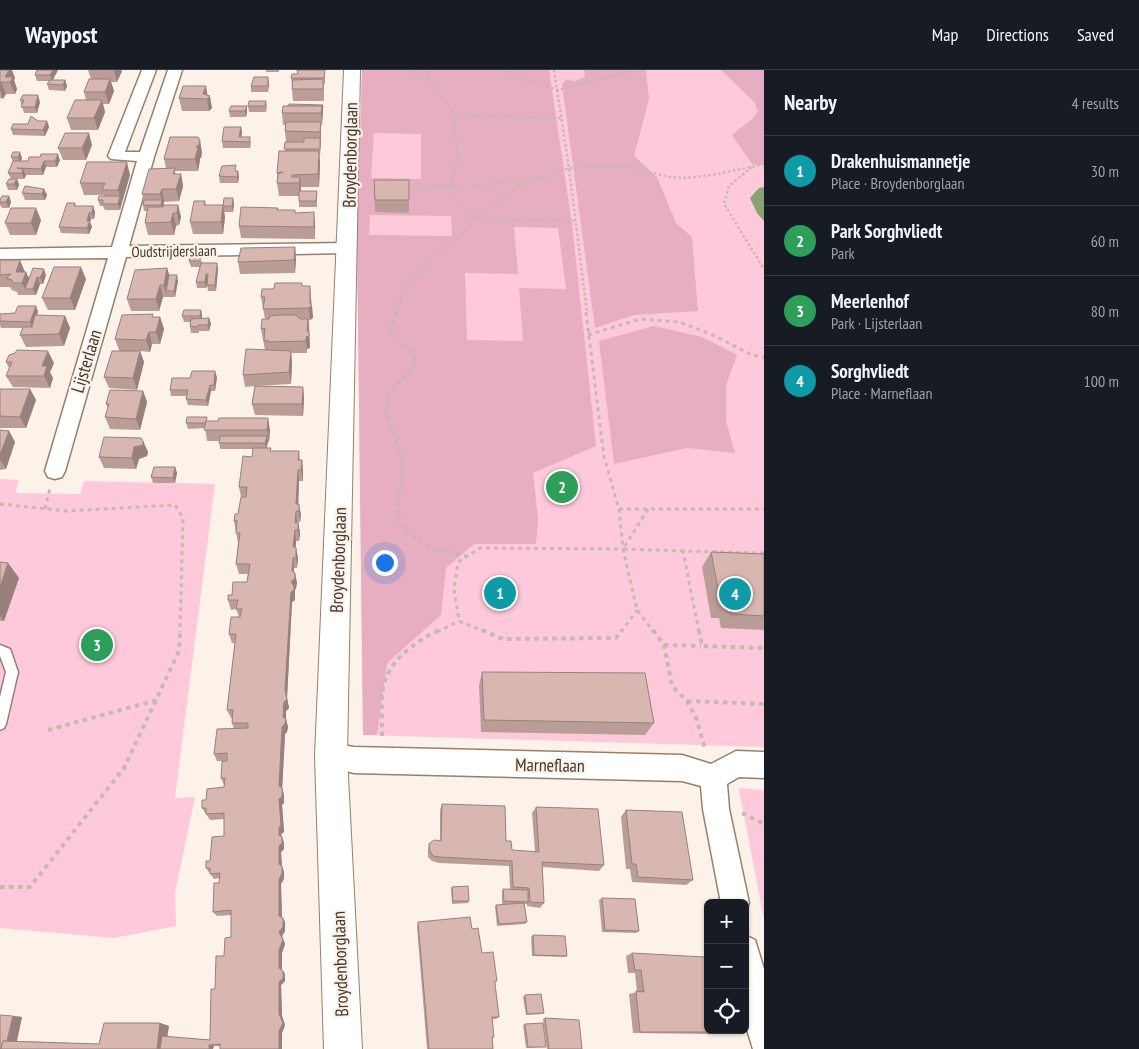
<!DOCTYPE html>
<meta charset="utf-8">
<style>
:root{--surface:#171b24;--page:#242831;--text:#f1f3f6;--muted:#9ea1a6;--line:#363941;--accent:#0b8043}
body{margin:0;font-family:"PT Sans Narrow",sans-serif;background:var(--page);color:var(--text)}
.controls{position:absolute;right:15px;bottom:15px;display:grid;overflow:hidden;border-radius:8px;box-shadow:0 1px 4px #0004}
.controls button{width:45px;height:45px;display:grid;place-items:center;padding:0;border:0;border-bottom:1px solid var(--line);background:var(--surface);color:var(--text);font:25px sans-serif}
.you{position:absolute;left:384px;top:492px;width:18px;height:18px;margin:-12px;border:4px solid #fff;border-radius:50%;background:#1a73e8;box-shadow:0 0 0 8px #1a73e833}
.badge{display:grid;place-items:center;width:32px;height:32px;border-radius:50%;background:var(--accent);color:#fff;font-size:16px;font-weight:700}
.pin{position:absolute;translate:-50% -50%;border:2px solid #fff;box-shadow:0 1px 5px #0006}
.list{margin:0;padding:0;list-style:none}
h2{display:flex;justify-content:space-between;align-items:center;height:65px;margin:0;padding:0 20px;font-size:21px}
h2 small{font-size:16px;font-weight:400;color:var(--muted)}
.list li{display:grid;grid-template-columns:32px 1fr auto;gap:15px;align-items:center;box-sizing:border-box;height:70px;padding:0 20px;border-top:1px solid var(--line)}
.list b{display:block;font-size:19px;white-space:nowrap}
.list p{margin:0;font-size:16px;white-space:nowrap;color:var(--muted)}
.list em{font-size:16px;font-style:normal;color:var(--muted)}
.icon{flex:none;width:28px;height:28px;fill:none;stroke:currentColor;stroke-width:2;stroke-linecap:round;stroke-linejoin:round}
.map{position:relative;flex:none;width:764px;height:979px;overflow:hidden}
header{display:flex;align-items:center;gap:30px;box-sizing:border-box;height:70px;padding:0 25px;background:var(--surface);border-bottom:1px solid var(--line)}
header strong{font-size:24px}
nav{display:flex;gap:28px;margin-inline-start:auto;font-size:18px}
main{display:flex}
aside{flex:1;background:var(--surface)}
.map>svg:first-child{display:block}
</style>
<header>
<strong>Waypost</strong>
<nav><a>Map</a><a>Directions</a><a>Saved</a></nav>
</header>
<main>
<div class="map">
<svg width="764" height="979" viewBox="0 0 764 979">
<rect width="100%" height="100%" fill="#fcf2e9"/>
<g fill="#fecadb">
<path d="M362,0h402v677l-401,-12 -6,-496z"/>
<path d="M0,409l19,1 -4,13 65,1 4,-13 131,3 -40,314 20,-1 -20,96 1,33 -62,12 -114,-10z"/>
<path d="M737,718l27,2v129l-25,-129z"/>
</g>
<g fill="#e7adc0" fill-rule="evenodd">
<path d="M362,0h187l23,154 24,222 -63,27 5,46 -2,25h-62l-28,24 -5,47 -54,48 -10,72h-14l-6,-496zM374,63l47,1v45l-50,-1zM370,145l81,1 1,20 -83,-1zM514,157l44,1 8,61 -47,-1 4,53 -56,-1 -2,-67 53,1z"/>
<path d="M584,0h62l3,29 -15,57 23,21 19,46 16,14 6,74 -64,4 -39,13 -33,-244 5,-5 7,2 11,-4z"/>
<path d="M721,0h43v95l-12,-1 -20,-29 20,-16 6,-7 -3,-9z"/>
<path d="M654,256l48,11 35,18 -11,30v36l9,32 -48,-5 -73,16 -15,-123z"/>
</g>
<path fill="#89a273" d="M764,117v34l-7,-8 -7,-15 9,-10z"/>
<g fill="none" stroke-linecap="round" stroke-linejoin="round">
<defs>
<path id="lane" d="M0,575l10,4 8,23 -12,52 -2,4 -4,2v-33l6,-25 -6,-16z"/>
<g id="street">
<path d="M142,0h14l-31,82h15l28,-82h14l-28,87 -25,89 219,-3 6,1 2,4 -2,4 -6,1 -222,4 -61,214 -3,6 -7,2 -7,-2 -3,-6 63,-213 -108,1v-10l112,-2 25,-86 -26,-2 -3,-3z"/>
<path d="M331,673l23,4 328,8 29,9 25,-13 28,1v26l-25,-1 -12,7 2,25 20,94 -4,10v-10h-24l-18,-94 -2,-23 -19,-5 -328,-8 -32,-8 -4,-9 4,-9z"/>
<path d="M745,865l10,5 9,29v80h-11l-8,-26z"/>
</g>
<path id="secondary" d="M344,0h16l-13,686 15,293h-38l-9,-293z"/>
</defs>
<use href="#lane" stroke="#96806c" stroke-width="3"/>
<use href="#street" stroke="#96806c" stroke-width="3"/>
<use href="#secondary" stroke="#96806c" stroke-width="2"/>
<g stroke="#c4bab1" stroke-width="2.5" stroke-dasharray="2.5 2.5" stroke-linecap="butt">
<path d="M408,0l19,8 25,33 6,45 -7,31 23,31 54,-38"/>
<path d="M427,0v8"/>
<path d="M505,0l12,8 41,12 77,-20"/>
<path d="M554,0l15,98 18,145"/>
<path d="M453,45l109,3"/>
<path d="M752,97l-23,19 -5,18 40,65"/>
<path d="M407,117l90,-3 48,-7 24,-9 56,-2 45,11 17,1 31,-4 46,-10"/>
<path d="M396,243l10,-30 64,-56 4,-9 100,3"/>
</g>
<g stroke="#c4bab1" stroke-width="3" stroke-dasharray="4 4" stroke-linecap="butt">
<path d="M396,242l-7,20 25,22 2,9 -27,31 -3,15 17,52 -6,54 8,16 28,18 33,7"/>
<path d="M586,242l18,145 15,52 4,40 14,61 17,22"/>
<path d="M588,265l52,-16 39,3 34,13 39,20 12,2"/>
<path d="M0,434l67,7 108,-6 8,13 -3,114"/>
<path d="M45,439l5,-21"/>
<path d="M619,439h145"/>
<path d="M648,439l-25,40 60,2"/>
<path d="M437,562l22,-11"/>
<path d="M485,562l-26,-11 -5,-32 4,-27 22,-14 143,1"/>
<path d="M621,562l16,-22"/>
<path d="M699,562l-16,-81 81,2"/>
</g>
<g stroke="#c4bab1" stroke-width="4" stroke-dasharray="4.5 4.5" stroke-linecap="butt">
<path d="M482,560l21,9 113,-1 6,-8"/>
<path d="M653,560l11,15 8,41 15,15 10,19 8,29"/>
<path d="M699,560l3,16 62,2"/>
<path d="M664,575l37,1"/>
<path d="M687,631l77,3"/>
<path d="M48,660l109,-30"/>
<path d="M382,666c0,-15 -1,-32 1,-47 4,-28 32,-47 56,-59"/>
<path d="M742,743l22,11"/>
<path d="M0,817h30l94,-119 55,-117 1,-21"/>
</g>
<use href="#lane" fill="#fff" fill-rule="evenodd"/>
<use href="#street" fill="#fff" fill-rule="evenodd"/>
<use href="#secondary" fill="#fff" fill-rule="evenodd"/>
</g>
<g fill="#bb9d98">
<path d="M0,0l15,8 -1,2 3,9 -2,5h-9l-3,5 -3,-1z"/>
<path d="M37,0h37h-16l-5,10h12l2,6 -2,5 -16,-1 -2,-6 2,-3h-12l-2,-6z"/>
<path d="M88,0h33l1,1 -5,11h-6l3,9 -5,13h-6l2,8 -7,18h-27l-4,-12 19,-18 -2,-8 7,-13z"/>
<rect x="266" y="0" width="13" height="2"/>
<path d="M325,0v14h-1v17h-31l-1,-12v-5v1l-1,-7z"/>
<path d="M269,13l-1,9h-17v-6z"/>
<path d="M207,25l5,13 -3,3h-27l-3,-13z"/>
<path d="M20,30l20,2 -3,11h-13z"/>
<path d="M266,31l1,6 -1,5h-17l-1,-6z"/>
<path d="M323,35l-1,20h-1v9l-1,21h-1l1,8 -1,24h-18v4h16v16h-18v-11h-20l-2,-13v-10l8,-22 1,-9 -1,-11v-6h-2l-1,-12z"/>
<path d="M247,36v6l-1,5h-16l-1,-6z"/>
<path d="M38,51h9l2,6 -4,9 -32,-1 -2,-6z"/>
<path d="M241,57l1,6 -1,4h9l1,7 -1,4h-27l-1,-7z"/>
<path d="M92,75l-6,15h-23l-5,-12z"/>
<path d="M13,82l9,6 -1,3 39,-1 -3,7h-11l-3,8h-18l-1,4h-7l2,6 -2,5h-9l-2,-6 5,-5 -3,-6 5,-11 -2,-5z"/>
<path d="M202,82l-1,6h-1v2l-2,11h-23l1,3h5l2,12 -4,15 -15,1v3h14l3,12 -2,8 -3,1 -2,9h-26l-3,-12 3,-12h-4l-1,-6 1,-5 -2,-6 24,-26 -2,-9z"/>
<path d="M237,101h1l1,6 -1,6h-18l-1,-7z"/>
<path d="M130,105l-10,35h-15l-2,-4h-3l-2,-6 6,-4v-1h-20l-4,-12z"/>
<path d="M374,110l35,20v13l-34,-1z"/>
<path d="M44,119l3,6 -2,5h-20l-3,-7z"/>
<path d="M9,126l2,6 -2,6h-7l-2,-3v-5z"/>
<path d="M205,131l1,4h17l11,-1 -1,8h-9l1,5 -2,17h-30l-3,-12z"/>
<path d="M75,133l1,3h17l2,6 -1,7h-3l-1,3 2,5 -3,7 -28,-1 -2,-6z"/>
<path d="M278,138v2l18,3 19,11v15l-74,-1 -2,-12z"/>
<path d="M41,150l-5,15h-26l-5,-12z"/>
<path d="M295,177l1,12 -1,14 -55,1 -2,-12z"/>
<path d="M0,190l25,12 4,6 17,-3 -3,9h-3l-4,11h-18l-1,-3 -5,-2 -2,-3h-10z"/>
<path d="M189,191h13v2l16,6 -2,22h-8l-1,-6 -1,3h-9l-1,-6 4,-15h-9z"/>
<path d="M167,198l2,7 9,6 -3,16h-12l-4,14h-28l-4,-12z"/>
<path d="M86,209l-11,31h-27l-6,-12z"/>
<path d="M302,213v3h8l3,32 -3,2h-1l1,28 -3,1v4h-16l1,10 -1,21 -36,2 48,1 1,12 -1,17 -48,-1 -3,-11 3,-18 -10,1 -2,-12 22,-25 -4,-21 4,-10 -4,-22 10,-8z"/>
<path d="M36,236l2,6 -1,3 28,1 5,12 -6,18 -38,1 -6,-12 3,-7h-22l-1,-3v-11l15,-1z"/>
<path d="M201,240l1,6v3l7,-1 2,6 -2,7h-10v2h-8l-1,-7v-4h-6l-2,-6z"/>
<path d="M154,247h6l4,12 -4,15h-8l-2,8 -10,-1 4,11 -7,28 -28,-2 -5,-11 15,-27 -4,-11z"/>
<path d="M6,292l48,1 -4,9 3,6 -3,10 -37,-1 -7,-11 3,-8z"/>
<path d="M217,307l-2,14h-4l-3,15 -20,-1 -2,-6 1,-3h-16l-1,-6z"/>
<path d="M0,319h30l6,11 -10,28h-26z"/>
<path d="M143,321l4,11 -7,28 -30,-1 -5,-12 3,-8 -2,-5z"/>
<path d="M208,351l62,9 -1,12h-1l-1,6h4v3h28l1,9h2l1,11v10h-4l-1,23 3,11 -1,7h-3v1l1,-1 2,11 -1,8h-3v7l2,10 -1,10h-3v4l3,11 -1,5 -1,2v10l-3,2 -5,96 2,10 -3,3v8l2,8 -1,5 -2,2 -3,54 2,7v8l-2,2 2,27 -3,2 3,9v6l-3,3 1,14 2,6v7l-3,5 1,34 3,4v9l-3,5 3,8 -3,9v17l3,4v7l-4,4 1,31 3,9 -3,8v16h-62v-3h-6l-1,3h-213l13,-33 9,1 -5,24 82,3 61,-21 9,3 -2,11 43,3 5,-51 9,-33 7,-19v-22l-14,1 -4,-4 7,-34 -6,1 -8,-11 18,-32v-17l-14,1 -8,-12 4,-8 18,-13v-2l-3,-7 6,-17h-10l-3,-7 20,-25 -2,-6v-5h-1l-4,-8 8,-67h-3l-3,-9 10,-17 -3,-8 -5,1 -3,-10 4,-5 15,-13 1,-8h-9l-3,-10 2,-21 -4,-22 4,-7 3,-17 -2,-10 13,-30 1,-8h-33l-1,-8h-12l-2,-13 -17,1 -2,-6z"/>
<path d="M0,360l9,1 6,11 -9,27 -6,1z"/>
<path d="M143,371l5,11 -1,4 -8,3 -3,10 -32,-1 -5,-11z"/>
<path d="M175,397l2,6 -2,10h-22l-2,-6z"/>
<path d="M711,482l53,2v76l-43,-2 -2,-10h-8l-9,-51z"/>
<path d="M0,492l8,1 11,15 -15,43h-4z"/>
<path d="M482,602l172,51 -9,12 -164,-3 -2,-47z"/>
<path d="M442,734l64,37 6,9 23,2 -3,-39 4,-6 68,58 -5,6 -57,-4 2,36 -4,5 -13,-2v-2h-3l3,18 -2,2 -28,2 -2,-19 1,-2 15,-1h-9v-13l1,-2h7l-1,-23 -70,-3 -7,-2 -4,-4v-8l1,-5 11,-3v-31z"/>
<path d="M626,740l67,70 -7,5 -54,-3 -2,-13h-4l-5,-52z"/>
<path d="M452,817l17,14 -1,2 -16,1 -1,-15z"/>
<path d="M602,828l37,33 -3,2 -34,-1 -3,-32z"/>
<path d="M418,852l54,7 10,24 15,28 -2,1 4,35 -3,2h-4l2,18 -2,1 1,11h-66l-10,-122z"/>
<path d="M533,865l34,21 -2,1 -33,-1 -1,-19z"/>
<path d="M632,883l84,79 -8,2 -75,-1 -4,-39 8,-2 -2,-19h-7l-2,-17z"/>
<path d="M525,925l19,18 -2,1 -16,1 -3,-18z"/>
<path d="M545,948l37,31h-35l-4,-30z"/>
<path d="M525,954l21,23 -20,1 -3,-23z"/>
</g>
<g fill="#98807c">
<path d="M9,0h3l3,8 -1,2 3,9 -2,5 -5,-12 -5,-5z"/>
<path d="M53,0h5l-6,11 -2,-6z"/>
<path d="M114,0h7l1,1 -5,11z"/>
<path d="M268,7l1,6 -1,9z"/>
<path d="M110,9l4,12 -5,13 -4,-12z"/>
<path d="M65,10l2,6 -2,5 -2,-6z"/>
<path d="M1,12l5,12 -3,5 -3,-9v-6z"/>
<path d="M206,16l2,12 2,-2 2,12 -3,3 -2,-12 -4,-5z"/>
<path d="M38,25l2,7 -3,11 -2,-6z"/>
<path d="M102,30l3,12 -7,18 -4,-12z"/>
<path d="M323,35v6l-1,14 -1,-12z"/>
<path d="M247,36v6l-1,5 -1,-6z"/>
<path d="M47,51l2,6 -4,9 -2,-6z"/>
<path d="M321,52v12l-1,21v-23z"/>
<path d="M241,57l1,6 -2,9 -1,-5z"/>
<path d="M89,63l3,12 -6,15 -4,-12z"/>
<path d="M200,70l2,12 -1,6h-1v2l-2,11 -3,-12 1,-12z"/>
<path d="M319,81l1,12 -1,24 -1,-13z"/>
<path d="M20,82l2,6 -2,5 -2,-6z"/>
<path d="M58,84l2,6 -3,7 -2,-6z"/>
<path d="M44,91l2,6 -3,8 -2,-6z"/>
<path d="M127,92l3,13 -8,27 -4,-12z"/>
<path d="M23,99l3,7 -2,3 -2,-6z"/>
<path d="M238,101l1,6 -1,6 -1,-6z"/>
<path d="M181,104l2,12 -4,15 -3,-12z"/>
<path d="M300,107l1,12 -1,7 -1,-13z"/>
<path d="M17,109l2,6 -2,5 -3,-6z"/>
<path d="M44,119l3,6 -2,5 -3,-6z"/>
<path d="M162,119l2,13 -2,9 -1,-6 1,-5 -2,-6z"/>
<path d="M9,126l2,6 -2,6 -3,-6z"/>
<path d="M120,126l2,6 -2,8 -2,-6z"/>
<path d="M233,128l1,6 -1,8 -1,-6z"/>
<path d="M178,135l3,12 -2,8 -2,-12z"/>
<path d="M223,135l2,12 -2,17 -2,-12z"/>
<path d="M93,136l2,6 -1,7 -2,-6z"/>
<path d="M36,138l5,12 -5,15 -5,-12z"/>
<path d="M314,142l1,12v15l-1,-12z"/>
<path d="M89,143l2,6 -1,3 2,5 -3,7 -2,-6v-7z"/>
<path d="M173,143l3,13 -2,9 -3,-13z"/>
<path d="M295,177l1,12 -1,14 -1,-13z"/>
<path d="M20,190l5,12h1l6,12 -7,5 -9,-17z"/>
<path d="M217,193l1,6 -2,22 -1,-6z"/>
<path d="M81,197l5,12 -11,31 -5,-12z"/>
<path d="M167,198l4,12 -5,11 1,6 -3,-12z"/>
<path d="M44,199l2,6 -3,9 -3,-6z"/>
<path d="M206,204l2,6 -2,8 -1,-6z"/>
<path d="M177,205l1,6 -3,16 -1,-6z"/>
<path d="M37,207l3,7 -4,11 -3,-6z"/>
<path d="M160,215l3,12 -4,14 -3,-12z"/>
<path d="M310,216l1,20h1l1,12 -3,2 -1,-12z"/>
<path d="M36,236l2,6 -6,16 -2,-6z"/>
<path d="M201,240l1,6 -1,6 -1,-6z"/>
<path d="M65,246l5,12 -6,18 -5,-12z"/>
<path d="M160,247l4,12 -4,15 -4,-12z"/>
<path d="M209,248l2,6 -2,7 -1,-6z"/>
<path d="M308,249l2,29 -3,1v4l-1,-12z"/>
<path d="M149,262l3,12 -2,8 -4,-12z"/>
<path d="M48,281l6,12 -4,9 3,6 -3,10 -6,-12 -2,-10z"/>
<path d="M140,281l4,11 -7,28 -4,-12z"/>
<path d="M291,281l1,12 -1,21 -2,-12z"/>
<path d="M215,301l2,6 -2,14 -1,-6z"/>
<path d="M210,315l1,6 -3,15 -2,-6z"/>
<path d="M303,317l1,12 -1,17 -1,-12z"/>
<path d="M30,319l6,11 -10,28 -6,-11z"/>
<path d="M143,321l4,11 -7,28 -4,-11z"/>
<path d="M268,348l2,12 -1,12 -2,-12z"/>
<path d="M9,361l6,11 -9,27 -6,-9v-5z"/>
<path d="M267,366l1,5 -2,8 -1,-6z"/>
<path d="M143,371l5,11 -1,4 -8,3 -3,10 -4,-11 2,-11z"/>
<path d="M302,390l1,11v10l-2,-11z"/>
<path d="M175,397l2,6 -2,10 -2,-5z"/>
<path d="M298,400l1,11 -1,31 -2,-8z"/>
<path d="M299,434l2,11 -1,7 -1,-10z"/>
<path d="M296,441l1,11v8l-2,-7z"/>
<path d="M298,452l2,11 -1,8 -1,-11z"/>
<path d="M295,460l1,11 -1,16 -2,-11z"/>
<path d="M296,478l2,10 -1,10 -1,-10z"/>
<path d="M293,488l1,10v11l1,-6 2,10 -1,5 -1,2v10l-3,2 -5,96 2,10 -3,3v9v-1l2,8 -1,5 -2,2 -3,59 -3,-7 2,-34z"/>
<path d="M8,493l11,15 -15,43 -4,-5v-29z"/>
<path d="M282,718l2,7v8l-2,2 2,27 -3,2 1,4v-1l2,6v6l-3,3 1,17 -3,-5v-65z"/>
<path d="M282,796l2,6v7l-3,5 1,36 -3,-4v-37z"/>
<path d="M283,848l2,4v9l-3,5 3,8 -3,9v18l-3,-3v-36z"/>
<path d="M283,901l2,3v7l-4,4 1,31 3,9 -3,8v16h-3v-67z"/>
<path d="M13,946l9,1 -7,32h-10z"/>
<path d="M160,953l9,3 -4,23h-8z"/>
<path d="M209,975l5,1 -1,3h-4z"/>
</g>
<g fill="#d9b7b1" stroke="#98807c">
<path d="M0,0h9l-4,7h8l-3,5h-9l-1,2z"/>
<path d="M37,0h16l-3,5h-15z"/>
<path d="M297,0h28l-1,8h-33l1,-4h6z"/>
<path d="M254,7h14v9h-17z"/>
<path d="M89,9h21l-5,13h-21z"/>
<path d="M323,9v10h-31l1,-9z"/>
<path d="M50,10h15l-2,5 -16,-1z"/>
<path d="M183,16h23l-3,8 7,2 -3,3 -28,-1z"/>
<path d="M23,25h15l-3,12h-14l3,-7h-4z"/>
<path d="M75,30h27l-8,18h-27z"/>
<path d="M249,31h17l-1,5h-17z"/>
<path d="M289,34l34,1 -1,7v-6h-34z"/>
<path d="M231,36h16l-2,5h-16z"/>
<path d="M283,36h39l-1,7h-39z"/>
<path d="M31,46l7,5h9l-4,9 -32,-1 2,-5h15z"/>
<path d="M286,52h35l-1,10 -35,-1z"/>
<path d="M224,57h17l-2,10h11l-1,5 -27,-1z"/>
<path d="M65,63h24l-7,15h-24z"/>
<path d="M170,67h28l2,3 -1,5 -3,2 2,1 -3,11h-31z"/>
<path d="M304,68h16v11h-36l1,-7h19z"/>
<path d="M279,81h40l-1,23 -26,1v2h8l-1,6h-22l1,-9 5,-2 -6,1z"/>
<path d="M13,82h7l-2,5h-7z"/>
<path d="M41,84h17l-3,7h-11l-3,8 -24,-1 6,1 -1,4h-14l5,-12h15l1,-4h11z"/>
<path d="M87,92h40l-9,28h-16l3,-7h-25z"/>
<path d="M236,95l-1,6h3l-1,6 -18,-1 3,-10z"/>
<path d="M175,98l-2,6h8l-5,15h-14l-2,5h-18l7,-25z"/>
<path d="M9,109h8l-3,5h-8z"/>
<path d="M374,110h35v20h-34z"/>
<path d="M25,116l19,3 -2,5 -20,-1z"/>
<path d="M299,121h18l-1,10h-17z"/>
<path d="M2,126h7l-3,6h-6v-2z"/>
<path d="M99,126h21l-2,8h-15v-4h-5z"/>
<path d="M224,128h9l-1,8h-9z"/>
<path d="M144,130h18l-1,5h-18z"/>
<path d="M194,131h11l-1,4h19l-2,17h-31z"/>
<path d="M67,133h8l-1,3h19l-1,7h-3l-2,8h3l-3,7 -28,-1z"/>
<path d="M164,135h14l-1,8h-4l-2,9 -26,1 3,-16h15z"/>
<path d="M241,137l37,1 -1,2h18v3l19,-1v15l-75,-1z"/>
<path d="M11,138h25l-5,15h-26z"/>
<path d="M295,177l-1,13 -56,2 3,-14z"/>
<path d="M190,185h11l-1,6h-11z"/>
<path d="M0,190h20l-4,12h10l-4,11h-9l-1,-3 -6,-2 5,-4 -11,1z"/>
<path d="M201,193h16l-2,22h-8l1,-11h-2l-1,8h-9z"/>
<path d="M54,197h27l-11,31h-28z"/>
<path d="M33,198l11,1 -4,9 -3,-1 -4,12h-8z"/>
<path d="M167,198l-3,17h-4l-4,14h-29l8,-29z"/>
<path d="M169,205h8l-3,16h-8z"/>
<path d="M275,213h27v3h8v18l2,2 -3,2 -46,1 2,-12h-4l1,-8h9l3,-1z"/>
<path d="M18,236h18l-6,16 -30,-1v-7l15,-1z"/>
<path d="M184,240h17l-1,6h-18z"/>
<path d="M153,244l-1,3h8l-4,15h-7l-3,8 -31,-1 7,-24z"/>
<path d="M35,245l30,1 -6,18 -39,1 3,-8h9z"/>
<path d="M279,245h17l4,4h8l-1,12h2v5l-3,1v4l-38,1v-2l-4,1 1,-13 -4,1 1,-10h7l1,-3z"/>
<path d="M209,248l-1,7h-10l-1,2 -7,-1 1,-7z"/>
<path d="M246,279l45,2 -2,21 -46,3z"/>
<path d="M17,280l31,1 -6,15h5l-3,10h-38l6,-14h-6l3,-7 6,-2z"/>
<path d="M112,281h28l-7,27 -29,-1z"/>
<path d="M192,301h23l-1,14h-4l-4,15 -20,-1 2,-9h-18l2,-12h18z"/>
<path d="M255,316l48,1 -1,17h-50z"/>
<path d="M0,319h30l-10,28 -20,-1z"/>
<path d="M110,320l33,1 -7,28 -31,-2 4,-13h-3z"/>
<path d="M187,347h20l-1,6h-20z"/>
<path d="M219,348h49l-1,12h-63l2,-9h12z"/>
<path d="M0,360l9,1 -9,24z"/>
<path d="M220,366h47l-2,7h-46z"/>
<path d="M104,367l37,1 2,3v4l-9,2 -2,11 -33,-1z"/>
<path d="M253,378h18l-1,3h29l-1,9h4l-1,10h-3l-2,34h3v8l-3,-1 -1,12 3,-1v8h-3l-2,16 3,2v10h-3l-1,13 3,2v5l-4,4 3,4v4l-3,2 -6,97 2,11 -3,2 -1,15 3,2 -1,5 -3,3 -3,59 3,2v9l-3,2 2,26 -2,3v7l3,2v6l-3,3v18l3,2v8l-3,5v37l4,2v9l-4,5 4,8 -4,10v18l4,3v7l-4,4v32l4,9 -4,8v18h-59v-5l-11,1v4h-49l2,-13 48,4 1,-51h4l1,-33h8l1,-18 6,-1v-27l-18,2 1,-29h5l1,-10 -10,1v-6h-4v-7h4l2,-24 12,-1v-23l-18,1v-6h-4v-8h4l1,-11 17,-2 1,-9h-4l1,-17h5v-8l-13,1 3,-25 31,-1v-5h-16l1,-13h-6l9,-76h-7l2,-17h9l2,-8h-6l2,-9h-10v-5h4l1,-13h14l3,-18h-14l4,-31h-4l1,-13 -3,1 1,-7h3l3,-17h5l1,-10h-8l4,-31 9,1z"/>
<path d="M154,397h21l-2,11 -22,-1z"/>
<path d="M711,482l53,2v62l-32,-2 -3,-10h-8z"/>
<path d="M0,492l8,1 -8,24z"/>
<path d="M482,602l163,1 9,50 -170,-3z"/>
<path d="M442,734l63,2 1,35h5l1,9 27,2 -3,-45 62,2 6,56 -62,-3 2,41 -14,-1 -1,-14 -16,-1 -1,-26 -72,-4 -7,-1 -3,-5 -1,-7 5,-4 7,1z"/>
<path d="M626,740l56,2 11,68 -55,-3 -2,-13h-4z"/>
<path d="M468,816l1,15h-16l-1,-14z"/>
<path d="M503,819l25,1v12l-24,-1z"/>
<path d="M602,828l33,1 4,32 -34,-1z"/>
<path d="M524,833l3,19 -28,2 -3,-19z"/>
<path d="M470,847l2,12 6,-1 4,25 11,-1 4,29h-2v3l4,33h-7l2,20h-2l1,12h-64l-11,-127z"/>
<path d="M533,865l32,1 2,20 -33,-1z"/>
<path d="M632,883l73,4 3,20v53h8v2h-76l-4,-41 8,1 -3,-22h-6z"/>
<path d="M541,924l3,19 -17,1 -2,-19z"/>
<path d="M0,945l13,1 -6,25h-4l-2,8h-1z"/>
<path d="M545,948l34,2 3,29h-33z"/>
<path d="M104,953h56l-3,26h-156l2,-8 96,3z"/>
<path d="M543,953l3,24h-18l-3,-23z"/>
</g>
<g text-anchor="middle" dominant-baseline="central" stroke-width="4.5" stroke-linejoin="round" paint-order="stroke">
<g font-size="15" fill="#41382f" stroke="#fcf2e9">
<text transform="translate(174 181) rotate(-1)">Oudstrijderslaan</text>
</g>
<g font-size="18" fill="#41382f" stroke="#fcf2e9">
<text transform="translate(350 85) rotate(-89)">Broydenborglaan</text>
<text transform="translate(86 291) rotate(-73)">Lijsterlaan</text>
<text transform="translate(338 490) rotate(-88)">Broydenborglaan</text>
<text transform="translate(550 695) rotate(1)">Marneflaan</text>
<text transform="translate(340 894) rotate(-92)">Broydenborglaan</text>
</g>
</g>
</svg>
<div class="controls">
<button>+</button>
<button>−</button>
<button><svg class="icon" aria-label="locate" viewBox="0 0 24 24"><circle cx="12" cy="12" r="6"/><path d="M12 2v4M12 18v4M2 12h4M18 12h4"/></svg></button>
</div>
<div class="you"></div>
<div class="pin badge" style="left:500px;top:523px;background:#0f9aa8">1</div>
<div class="pin badge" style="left:562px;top:417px;background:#2e9e5b">2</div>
<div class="pin badge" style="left:97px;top:575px;background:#2e9e5b">3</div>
<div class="pin badge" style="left:735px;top:524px;background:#0f9aa8">4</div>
</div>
<aside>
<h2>Nearby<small>4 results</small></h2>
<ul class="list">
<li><span class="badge" style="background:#0f9aa8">1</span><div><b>Drakenhuismannetje</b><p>Place · Broydenborglaan</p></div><em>30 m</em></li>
<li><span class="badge" style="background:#2e9e5b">2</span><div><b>Park Sorghvliedt</b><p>Park</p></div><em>60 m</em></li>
<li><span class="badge" style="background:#2e9e5b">3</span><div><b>Meerlenhof</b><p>Park · Lijsterlaan</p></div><em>80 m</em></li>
<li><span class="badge" style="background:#0f9aa8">4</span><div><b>Sorghvliedt</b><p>Place · Marneflaan</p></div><em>100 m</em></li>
</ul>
</aside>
</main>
